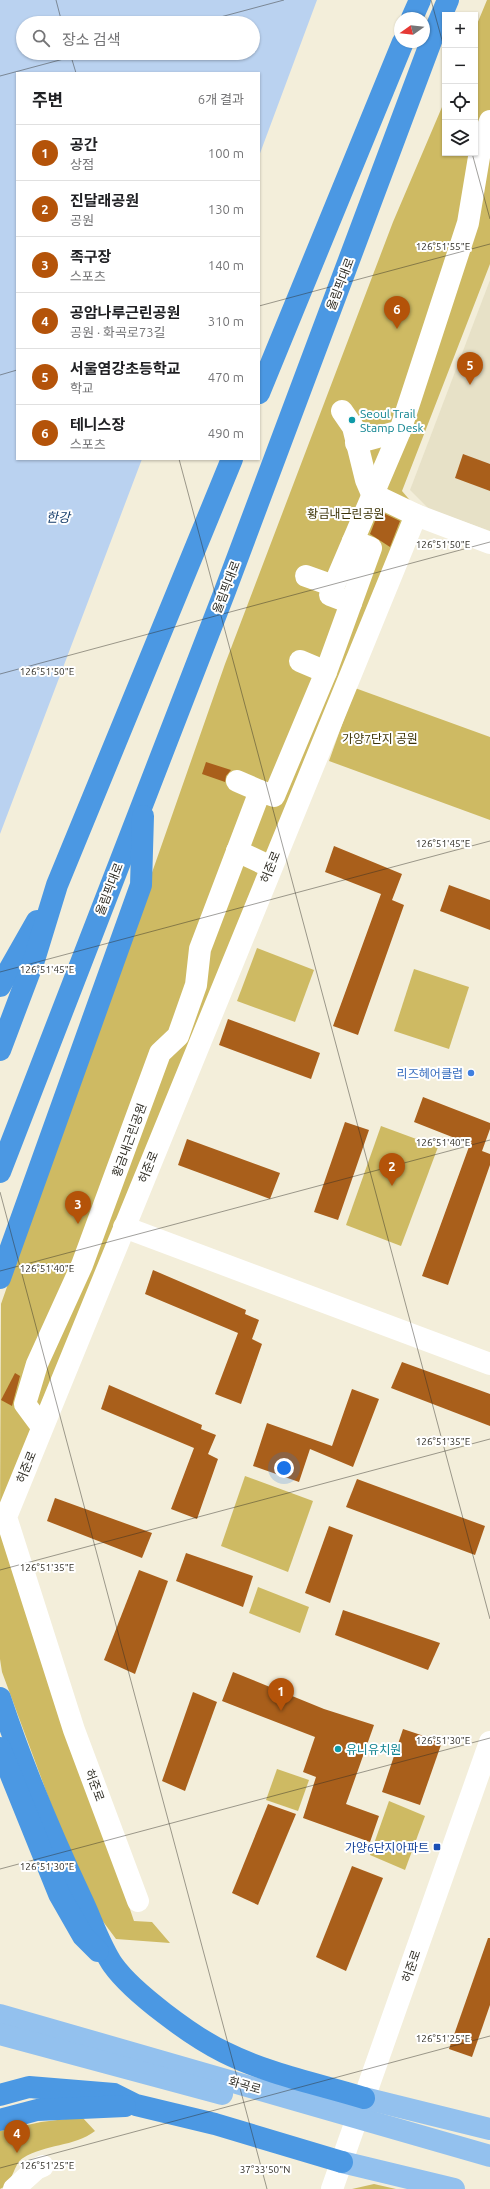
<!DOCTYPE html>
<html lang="ko">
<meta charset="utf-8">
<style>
:root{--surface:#fff;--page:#f2f2f2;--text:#202124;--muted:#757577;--line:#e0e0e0;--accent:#b45309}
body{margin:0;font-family:Ubuntu,"Noto Sans KR",sans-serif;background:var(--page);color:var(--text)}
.controls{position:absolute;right:12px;top:12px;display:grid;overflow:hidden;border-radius:0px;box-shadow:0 1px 3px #0004}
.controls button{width:36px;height:36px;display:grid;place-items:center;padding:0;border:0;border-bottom:1px solid var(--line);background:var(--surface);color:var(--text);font:20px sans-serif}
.compass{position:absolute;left:394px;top:12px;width:36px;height:36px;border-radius:50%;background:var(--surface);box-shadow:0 1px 3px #0004;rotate:255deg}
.you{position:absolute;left:284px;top:1468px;width:14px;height:14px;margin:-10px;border:3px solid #fff;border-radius:50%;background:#1a73e8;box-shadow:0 0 0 6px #1a73e833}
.badge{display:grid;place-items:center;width:26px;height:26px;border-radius:50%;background:var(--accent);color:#fff;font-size:13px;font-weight:700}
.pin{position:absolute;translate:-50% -33px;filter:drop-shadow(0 1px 2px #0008)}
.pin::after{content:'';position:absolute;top:21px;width:14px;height:12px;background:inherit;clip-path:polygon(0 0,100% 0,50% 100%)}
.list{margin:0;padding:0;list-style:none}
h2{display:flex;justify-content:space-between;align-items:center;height:52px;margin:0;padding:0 16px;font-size:17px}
h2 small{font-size:13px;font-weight:400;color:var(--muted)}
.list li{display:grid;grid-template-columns:26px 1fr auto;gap:12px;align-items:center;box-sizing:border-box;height:56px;padding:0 16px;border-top:1px solid var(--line)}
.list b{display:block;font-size:15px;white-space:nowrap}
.list p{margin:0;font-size:13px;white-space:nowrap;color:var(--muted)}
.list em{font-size:13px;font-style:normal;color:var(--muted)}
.icon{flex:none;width:22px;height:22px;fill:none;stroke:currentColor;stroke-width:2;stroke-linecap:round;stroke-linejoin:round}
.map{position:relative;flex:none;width:490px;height:2189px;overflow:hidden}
.search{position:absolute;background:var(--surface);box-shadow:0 1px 3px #0004;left:16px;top:16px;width:244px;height:44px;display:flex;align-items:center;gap:10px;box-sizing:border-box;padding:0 14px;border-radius:22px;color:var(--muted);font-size:15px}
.panel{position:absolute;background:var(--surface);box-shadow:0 1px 3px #0004;left:16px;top:72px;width:244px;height:388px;border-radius:0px}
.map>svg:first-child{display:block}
</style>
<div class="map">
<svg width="490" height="2189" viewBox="0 0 490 2189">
<rect width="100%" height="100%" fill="#f3eeda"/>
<path fill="#e7e1c7" d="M490,280v251l-61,-22 -19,-19z"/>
<g fill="#ceba63">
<path d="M487,0h3v264l-88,227 12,14 -414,1012 1,-213 224,-640 168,-442 52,-122v53h30v-124z"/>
<path d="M355,688l135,49v83l-161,-59z"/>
<path d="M257,948l57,22 -19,52 -58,-21z"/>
<path d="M414,969l55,18 -20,62 -55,-18z"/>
<path d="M381,1126l57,21 -37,99 -55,-21z"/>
<path d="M245,1476l68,25 -25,71 -67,-26z"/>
<path d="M0,1527l134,394 18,1 18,21 -54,-4 -20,-27 -27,-59 -67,-181 -2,-13z"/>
<path d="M258,1587l51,20 -9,26 -51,-20z"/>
<path d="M277,1769l32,11 -11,31 -32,-11z"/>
<path d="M389,1801l36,15 -20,54 -35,-15z"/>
<path d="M82,2117l13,14c-21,16 -50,13 -72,27 -10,6 -9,25 -23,31v-58l41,-9z"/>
<path d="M374,2184l22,5h-44z"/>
</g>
<path fill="#bad2f0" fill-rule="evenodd" d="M0,0h317l-58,156v-83h-242v386h125l-142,375zM23,23h230v30h-230z"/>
<g fill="#a95f1b">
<path d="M463,454l27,10v27l-35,-13z"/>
<path d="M379,511l21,10 -10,26 -20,-13z"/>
<path d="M206,762l25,8 -5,6 -1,6 -23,-8z"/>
<path d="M334,846l68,28 -10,26 12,5 -46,130 -25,-9 48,-132 -56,-22z"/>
<path d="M449,885l41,15v30l-50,-19z"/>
<path d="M228,1019l92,34 -9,26 -92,-34z"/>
<path d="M423,1097l67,26v6l-8,22 8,3v11l-42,120 -26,-9 48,-132 -56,-22z"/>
<path d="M345,1122l24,8 -31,90 -24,-8z"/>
<path d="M187,1139l93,34 -10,26 -92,-34z"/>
<path d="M153,1270l93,40 -1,4 14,6 -7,19 10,5 -21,60 -26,-10 23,-61 -93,-39z"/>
<path d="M402,1362l88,32v32l-99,-38z"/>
<path d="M15,1373l5,3 -8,30 -11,-6z"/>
<path d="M109,1385l93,40 -1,4 15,6 -8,19 10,5 -21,60 -26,-10 23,-61 -93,-39z"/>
<path d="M352,1389l27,10 -26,68 -43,-18 -11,33 -46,-16 14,-43 65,23z"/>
<path d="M357,1479l128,47 -10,29 -129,-48z"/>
<path d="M55,1498l97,35 -10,25 -95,-37z"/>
<path d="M329,1526l24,9 -23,68 -25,-10z"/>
<path d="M186,1553l67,23 -10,31 -67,-26z"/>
<path d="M139,1570l29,11 -33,93 -31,-14z"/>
<path d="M343,1610l97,33 -12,27 -93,-35z"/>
<path d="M233,1672l91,37 50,16 -28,79 33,12 -9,26 -67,-24 13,-41 -13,-5 12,-35 -93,-36z"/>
<path d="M193,1692l24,10 -32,89 -23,-10z"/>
<path d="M403,1729l39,13 -22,63 -38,-13z"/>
<path d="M268,1804l28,10 -38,91 -26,-12z"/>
<path d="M352,1866l31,12 -37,93 -30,-14z"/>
<path d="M488,1938h2v67l-18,52 -23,-8z"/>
</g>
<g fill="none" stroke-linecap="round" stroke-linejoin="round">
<g stroke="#fff" stroke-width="22">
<path d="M342,411l11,16 13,53 6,14 44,21"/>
<path d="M356,443l44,-12"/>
<path d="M306,576l28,10"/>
<path d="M351,603l-21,-8 23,-54"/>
<path d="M300,661l26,11"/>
<path d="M237,781l23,10"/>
<path d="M237,851l34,16"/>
<path d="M124,1227l366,137"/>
<path d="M42,1427l-17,-23 12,-40 45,-99 78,-212 18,-17 18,-51 4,-36 60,-158 14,5 52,-124 45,-124 -18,-7 47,-110 68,-208 13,-78 9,-24"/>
<path d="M138,1901l-64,-171 -68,-213 410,-1002 74,28"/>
<path d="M14,2189l22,-20 7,-3"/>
<path d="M332,2189l158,-447"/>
</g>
<g stroke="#93c1ee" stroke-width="22">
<path d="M0,2015l490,141"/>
<path d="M0,2034l222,60"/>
<path d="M364,2098l126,31"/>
<path d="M342,2162l112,27"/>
</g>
<g stroke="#4b98e3" stroke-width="22">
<path d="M412,18l8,-18"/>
<path d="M259,393l144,-351"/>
<path d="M0,986l37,-65"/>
<path d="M0,1050l34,-90 23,-75 175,-426"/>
<path d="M0,1172l225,-581 211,-563 12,-28"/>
<path d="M0,1278l141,-393 2,-69"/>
<path d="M0,1698c23,69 51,136 82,202 10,21 18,46 31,65 20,28 80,72 111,87 44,22 94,32 140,46"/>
<path d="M0,1748l59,146 24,42 15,15"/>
<path d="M0,2095l29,-8 85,7 22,11 79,19 127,38"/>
<path d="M0,2120l37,-10 88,-4"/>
</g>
</g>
<path fill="none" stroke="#2f2d25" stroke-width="1" stroke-opacity="0.45" d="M56,0l6,23M431,0l14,51M198,23l86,-23M70,53l6,20M0,76l86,-23M472,153l18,66M259,306l231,-62M0,375l17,-5M179,459l311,1160M0,674l490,-132M0,972l490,-131M0,1192l267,997M0,1271l490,-131M0,1570l490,-131M0,1869l490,-131M0,2168l490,-132"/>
<g fill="#0f9aa8" stroke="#fff" stroke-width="1.5">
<circle cx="352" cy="420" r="4"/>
<circle cx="338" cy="1749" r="4"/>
</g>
<circle fill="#3f7fe0" stroke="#fff" stroke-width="1.5" cx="471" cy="1073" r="4"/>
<rect fill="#1a4fb4" stroke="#fff" stroke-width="1.5" x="433" y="1843" width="8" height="8" rx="2"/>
<g text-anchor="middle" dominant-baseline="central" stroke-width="4" stroke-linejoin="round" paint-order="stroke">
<g font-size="12" fill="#2f2d25" stroke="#fff">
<text transform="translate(340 284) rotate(-69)">올림픽대로</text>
<text transform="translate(226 587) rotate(-69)">올림픽대로</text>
<text transform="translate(270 867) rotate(-68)">허준로</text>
<text transform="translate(109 889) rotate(-69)">올림픽대로</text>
<text transform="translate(129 1140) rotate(-70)">황금내근린공원</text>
<text transform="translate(148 1167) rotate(-68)">허준로</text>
<text transform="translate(26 1467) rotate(-68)">허준로</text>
<text transform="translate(95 1785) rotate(70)">허준로</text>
<text transform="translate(411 1966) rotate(-71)">허준로</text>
<text transform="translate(245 2085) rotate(16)">화곡로</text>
</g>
<g font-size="12" fill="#0d838f" stroke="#fff" text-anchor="start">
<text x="360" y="413">Seoul Trail<tspan x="360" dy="14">Stamp Desk</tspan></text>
<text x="346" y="1749">유니유치원</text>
</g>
<g font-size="12" fill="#3c3306" stroke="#fff">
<text x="346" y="513">황금내근린공원</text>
<text x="380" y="738">가양7단지 공원</text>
</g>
<g font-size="12" fill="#366cbe" stroke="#fff" text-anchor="end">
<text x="463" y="1073">리즈헤어클럽</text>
</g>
<g font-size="12" fill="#164399" stroke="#fff" text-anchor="end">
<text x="429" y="1847">가양6단지아파트</text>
</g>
<g font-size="13" font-style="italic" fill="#153d6b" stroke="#fff">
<text x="58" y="517">한강</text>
</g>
</g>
<g font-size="10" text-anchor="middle" fill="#2f2d25" stroke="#fff" stroke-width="4" stroke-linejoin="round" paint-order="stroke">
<text x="443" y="250">126°51'55"E</text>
<text x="443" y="548">126°51'50"E</text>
<text x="47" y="675">126°51'50"E</text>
<text x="443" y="847">126°51'45"E</text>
<text x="47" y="973">126°51'45"E</text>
<text x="443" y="1146">126°51'40"E</text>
<text x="47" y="1272">126°51'40"E</text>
<text x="443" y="1445">126°51'35"E</text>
<text x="47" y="1571">126°51'35"E</text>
<text x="443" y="1744">126°51'30"E</text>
<text x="47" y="1870">126°51'30"E</text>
<text x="443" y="2042">126°51'25"E</text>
<text x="47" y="2169">126°51'25"E</text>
<text x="265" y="2173">37°33'50"N</text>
</g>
</svg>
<div class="controls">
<button>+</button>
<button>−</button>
<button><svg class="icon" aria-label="locate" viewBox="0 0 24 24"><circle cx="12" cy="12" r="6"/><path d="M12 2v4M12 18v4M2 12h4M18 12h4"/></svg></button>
<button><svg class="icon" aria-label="layers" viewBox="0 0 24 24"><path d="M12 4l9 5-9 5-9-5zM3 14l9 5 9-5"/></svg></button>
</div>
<svg class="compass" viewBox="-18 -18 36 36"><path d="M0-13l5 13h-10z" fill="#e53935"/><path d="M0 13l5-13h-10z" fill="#757577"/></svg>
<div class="you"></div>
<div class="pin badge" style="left:281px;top:1711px">1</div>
<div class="pin badge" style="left:392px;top:1186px">2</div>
<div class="pin badge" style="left:78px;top:1224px">3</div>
<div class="pin badge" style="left:17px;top:2153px">4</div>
<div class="pin badge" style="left:470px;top:385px">5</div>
<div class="pin badge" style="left:397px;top:329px">6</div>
<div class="search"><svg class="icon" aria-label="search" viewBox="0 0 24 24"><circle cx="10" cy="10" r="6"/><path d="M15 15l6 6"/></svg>장소 검색</div>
<section class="panel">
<h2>주변<small>6개 결과</small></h2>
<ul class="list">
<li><span class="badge">1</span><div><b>공간</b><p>상점</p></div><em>100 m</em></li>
<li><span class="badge">2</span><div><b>진달래공원</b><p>공원</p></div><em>130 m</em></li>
<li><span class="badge">3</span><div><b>족구장</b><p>스포츠</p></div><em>140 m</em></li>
<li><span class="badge">4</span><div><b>공암나루근린공원</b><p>공원 · 화곡로73길</p></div><em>310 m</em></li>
<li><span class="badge">5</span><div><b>서울염강초등학교</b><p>학교</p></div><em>470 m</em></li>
<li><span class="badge">6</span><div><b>테니스장</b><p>스포츠</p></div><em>490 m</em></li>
</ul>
</section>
</div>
